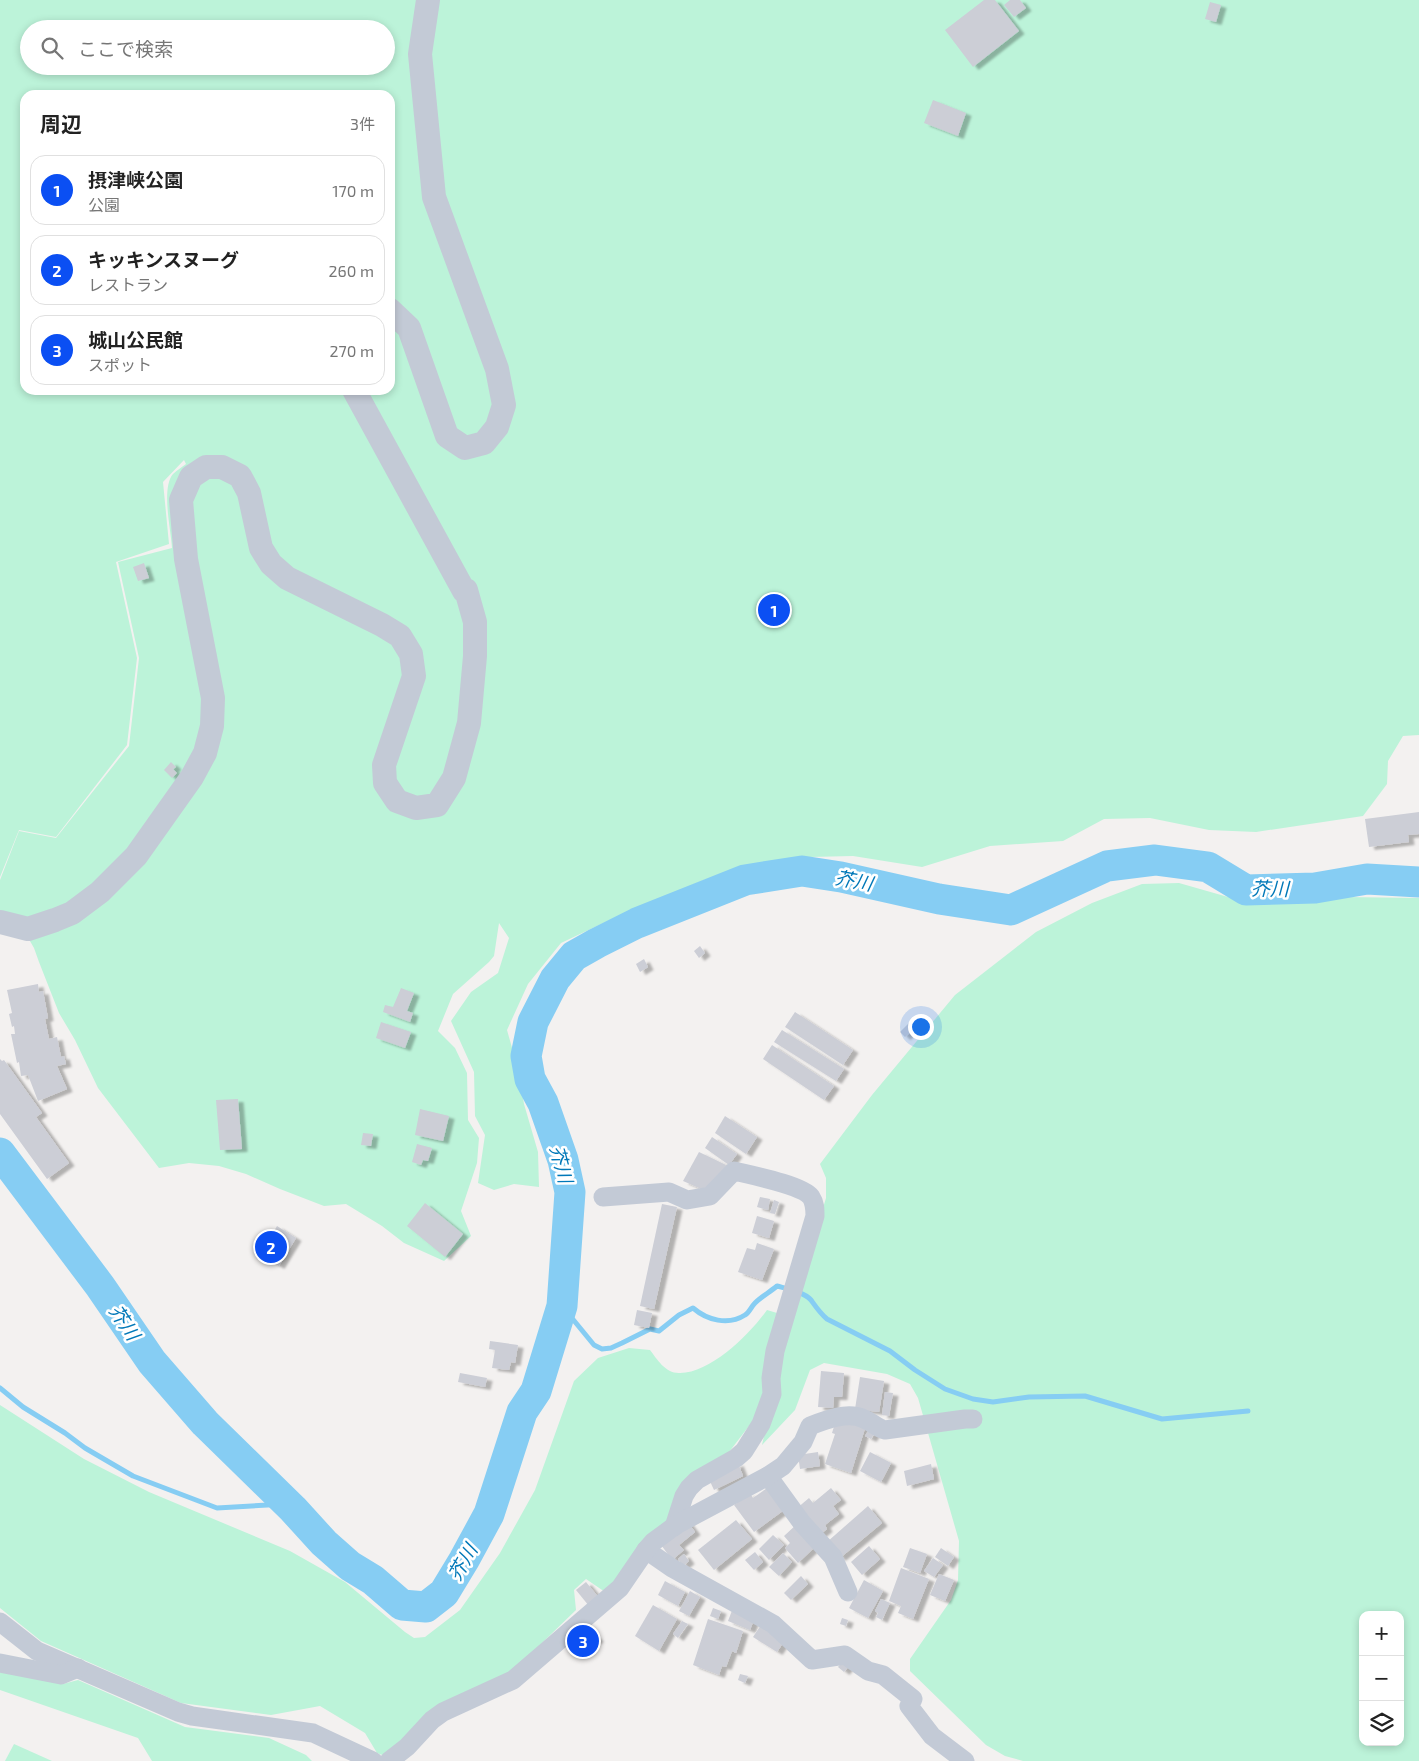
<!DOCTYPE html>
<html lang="ja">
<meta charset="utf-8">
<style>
:root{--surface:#fff;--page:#f6f6f6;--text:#222;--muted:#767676;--line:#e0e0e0;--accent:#0b4ff3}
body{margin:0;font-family:"Exo 2","Noto Sans JP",sans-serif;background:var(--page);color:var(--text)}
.controls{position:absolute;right:15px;bottom:15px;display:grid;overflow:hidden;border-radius:10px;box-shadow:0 2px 8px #0003}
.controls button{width:45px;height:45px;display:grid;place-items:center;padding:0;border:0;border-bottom:1px solid var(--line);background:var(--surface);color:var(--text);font:25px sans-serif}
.you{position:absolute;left:920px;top:1026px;width:18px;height:18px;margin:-12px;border:4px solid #fff;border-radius:50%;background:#1a73e8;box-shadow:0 0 0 8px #1a73e833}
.badge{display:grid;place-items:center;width:32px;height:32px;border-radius:50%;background:var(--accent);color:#fff;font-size:16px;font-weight:700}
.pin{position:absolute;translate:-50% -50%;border:2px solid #fff;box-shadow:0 1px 5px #0006}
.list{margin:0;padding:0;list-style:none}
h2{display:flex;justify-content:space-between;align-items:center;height:65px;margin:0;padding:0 20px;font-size:21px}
h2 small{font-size:16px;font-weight:400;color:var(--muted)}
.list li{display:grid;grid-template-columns:32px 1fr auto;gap:15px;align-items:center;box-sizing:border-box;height:70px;margin:0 10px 10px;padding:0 10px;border:1px solid var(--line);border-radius:15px}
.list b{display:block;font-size:19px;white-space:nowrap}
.list p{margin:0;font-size:16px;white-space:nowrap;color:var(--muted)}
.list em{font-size:16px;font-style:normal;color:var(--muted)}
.icon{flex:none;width:28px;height:28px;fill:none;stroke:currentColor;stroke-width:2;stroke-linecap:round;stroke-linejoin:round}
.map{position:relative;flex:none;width:1419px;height:1761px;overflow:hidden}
.search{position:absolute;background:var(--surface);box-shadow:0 2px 8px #0003;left:20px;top:20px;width:375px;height:55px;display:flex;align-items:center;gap:12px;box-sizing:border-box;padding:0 18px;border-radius:28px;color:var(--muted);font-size:19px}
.panel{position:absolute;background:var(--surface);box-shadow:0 2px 8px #0003;left:20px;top:90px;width:375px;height:305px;border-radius:15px}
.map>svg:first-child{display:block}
</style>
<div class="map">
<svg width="1419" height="1761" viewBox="0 0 1419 1761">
<defs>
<filter id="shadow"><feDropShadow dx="5.5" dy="3" stdDeviation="1" flood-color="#0004"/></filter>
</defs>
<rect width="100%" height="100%" fill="#f3f1f0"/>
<g fill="#bcf3d9" fill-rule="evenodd">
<path d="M0,0h1419v735l-16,1 -15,25 -1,23 -24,32 -107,16 -47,-2 -59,-12 -46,1 -41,22 -73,5 -68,21 -69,-11 -43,1 -63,8 -43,15 -90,38 -53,25 -33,41 -21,46 11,39 6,35 14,48 1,35 -25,-3 -20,6 -16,-7 7,-48 -10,-19 -1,-44 -23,-51 20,-29 27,-19 11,-35 -10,-15 -5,33 -5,6 -36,32 -15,37 17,17 12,25 1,47 11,18 -2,25 -16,48 10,25 -27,25 -40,-18 -22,-17 -36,-22 -22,2 -44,-17 -34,-15 -27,-8 -30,-3 -30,5 -61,-80 -23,-48 -16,-27 -20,-51 -5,-14 -15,-26 -19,-8v-34l19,-49 37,7 73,-92 10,-88 -21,-96 54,-14c-1,-18 -11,-60 1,-74 4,-4 9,-7 13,-10l-2,-4 -21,22 6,62 -53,18 21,96 -10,87 -71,92 -37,-7 -19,47zM29,29h357v37h-357zM25,95h365v295h-365z"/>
<path d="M1179,883l70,20 96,-6 74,1v863h-396l-18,-5 -19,-11 -76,-74v-12l41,-59 7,-20 1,-39 -41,-143 -8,-14 -23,-10 -63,-11 -14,7 -15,40 -33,35 29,-130 35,-117v-20l-6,-14 52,-69 83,-100 81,-63 56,-29 50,-19zM1363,1615h37v127h-37z"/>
<path d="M767,1310l10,3 -14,87 -11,22 -26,34 -56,60 -10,16 -55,60 -19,-13 -12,11 2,20 -65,63 -126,83 -8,-3 -12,-20 -45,-27 -49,9 -90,-12 -140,-62 -41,-33v-203l84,54 65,33 141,59 55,31 60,50 9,6 11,-1 35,-27 40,-57 35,-63 39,-109 24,-23 31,-10 21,2c7,9 15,23 29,23 31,1 71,-39 88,-63z"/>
<path d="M0,1672l63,12 15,-4 107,47 84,11 37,17 6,6h-160l-14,-23 -138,-48z"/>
<path d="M14,1744l38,17h-47z"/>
</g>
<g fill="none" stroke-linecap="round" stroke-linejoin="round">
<g stroke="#86cdf3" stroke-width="5">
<path d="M562,1306l32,39 8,4 9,-1 11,-5 28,-14 9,2 20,-16 14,-7c14,12 35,18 52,7 4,-2 6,-8 10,-12 6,-6 15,-11 22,-17 11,3 27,6 34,14 5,7 9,13 16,19l63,32 25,19 30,19 28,10 20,3 36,-5 56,-1 77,23 86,-8"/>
<path d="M0,1388l23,19 42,26 20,15 48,28 84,32 69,-4"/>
</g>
<path stroke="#86cdf3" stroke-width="31" d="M0,1153l100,133 52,76 53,61 88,86 31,34 26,23 23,14 29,25 24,2 18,-14 20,-33 25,-46 33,-102 14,-21 26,-85 8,-114 -7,-32 -20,-57 -13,-24 -4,-23 7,-34 22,-43 19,-23 23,-13 40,-20 108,-43 57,-9 39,6 98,22 72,11 96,-44 48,-6 53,7 38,23 69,-2 52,-9 52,3"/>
</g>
<g fill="#ccced6" filter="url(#shadow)">
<path d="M984,0h11l24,31 -46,36 -28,-37z"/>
<path d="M1010,0h10l6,8 -12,9 -10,-12z"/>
<path d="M1210,2l11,3 -5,17 -11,-3z"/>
<path d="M933,100l33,13 -8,23 -34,-13z"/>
<path d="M144,563l5,15 -11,3 -5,-14z"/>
<path d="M171,762l5,5 -3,2 4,4 -5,5 -8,-8z"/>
<path d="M1419,812v22l-11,1 1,7 -40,5 -4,-28z"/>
<path d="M700,946l5,7 -6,5 -5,-7z"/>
<path d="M644,959l4,8 -8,5 -4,-8z"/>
<path d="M38,984l1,8 4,-1 5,27 -3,1 4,20 8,-2 4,20 3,-1 2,8 -9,2 10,23 -29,12 -10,-26 -7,1 -2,-14 -2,1 -6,-29h4l-1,-8 -2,1 -3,-13 3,-1 -5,-23z"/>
<path d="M401,988l13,5 -7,18 6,2 -3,9 -27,-10 2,-7 8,2z"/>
<path d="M795,1012l58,38 -10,15 -58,-38z"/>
<path d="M381,1022l30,10 -6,16 -29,-10z"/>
<path d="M910,1022l6,5 -11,10 -5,-5z"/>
<path d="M782,1030l62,39 -8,12 -62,-39z"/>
<path d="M772,1045l62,41 -10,14 -61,-41z"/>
<path d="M0,1059l2,2 2,-1 38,53 -6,4 33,46 -22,16 -47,-65z"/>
<path d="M238,1099l4,50 -22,1 -4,-50z"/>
<path d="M420,1109l29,7 -6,25 -28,-6z"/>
<path d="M725,1116l32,21 -11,17 -31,-21z"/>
<path d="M363,1133l10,1 -2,12 -10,-1z"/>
<path d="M712,1137l25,17 -8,11 -24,-17z"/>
<path d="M417,1144l15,4 -4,13 -5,-1 -2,5 -9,-3z"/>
<path d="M699,1152l27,13 -15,28 -28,-12z"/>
<path d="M760,1197l10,2 -2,11 -11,-3z"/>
<path d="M774,1200l5,2 -4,12 -5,-1z"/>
<path d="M425,1203l38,31 -18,23 -38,-31z"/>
<path d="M662,1204l15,3 -23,102 -14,-3z"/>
<path d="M757,1216l17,5 -5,17 -17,-5z"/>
<path d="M277,1226l19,12 -17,28 -19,-11z"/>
<path d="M757,1243l17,6 -12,31 -24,-8 9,-24 8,2z"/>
<path d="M637,1310l15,3 -3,15 -15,-3z"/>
<path d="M490,1341l28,4 -3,18 -4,-1 -2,8 -17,-2 3,-18 -6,-1z"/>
<path d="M821,1371l23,2 -2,24h-8l-1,11 -15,-1z"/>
<path d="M460,1373l27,5 -2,9 -27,-5z"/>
<path d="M860,1377l24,4 -5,31 -24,-3z"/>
<path d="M885,1392l8,1 -4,23 -7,-1z"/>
<path d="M836,1420l31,2 -16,51 -26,-9 10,-30 -3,-1z"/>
<path d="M870,1428l6,3 -5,8 -6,-3z"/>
<path d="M818,1452l2,14 -20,3 -2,-14z"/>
<path d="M870,1452l21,11 -10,19 -21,-11z"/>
<path d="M738,1463l5,13 -29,14 -6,-13z"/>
<path d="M931,1464l3,15 -27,7 -3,-15z"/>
<path d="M767,1488l17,22 -30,22 -20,-27 16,-12 3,5z"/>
<path d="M831,1488l10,12 -8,6 6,8 -14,11 2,4 -9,7 -22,-27 13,-11 4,5z"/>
<path d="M868,1506l14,17 -42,35 -13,-16z"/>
<path d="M736,1520l16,19 -38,31 -16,-20z"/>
<path d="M687,1521l8,11 -16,13 5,5 -12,10 -13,-18z"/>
<path d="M797,1524l20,21 -19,18 -13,-15 5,-5 -6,-7z"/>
<path d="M773,1535l11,10 -15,15 -10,-11z"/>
<path d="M869,1546l11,13 -18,16 -11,-13z"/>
<path d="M910,1548l17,6 -7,19 -17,-6z"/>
<path d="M941,1548l13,9 -6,9 -13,-9z"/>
<path d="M755,1552l8,10 -9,8 -9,-10z"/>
<path d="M783,1553l9,9 -13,14 -10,-9z"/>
<path d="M684,1554l5,7 -6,5 -5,-7z"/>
<path d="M933,1558l10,7 -9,12 -10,-6z"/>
<path d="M901,1568l28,11 -16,40 -15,-6 3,-7 -12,-5z"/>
<path d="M939,1574l15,6 -9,21 -15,-6z"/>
<path d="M801,1576l7,8 -17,16 -7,-7z"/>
<path d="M864,1580l19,11 -15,27 -19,-10z"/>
<path d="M665,1581l20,11 -7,14 -20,-11z"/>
<path d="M586,1582l13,16 -10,8 -13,-16z"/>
<path d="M690,1591l10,6 -11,19 -10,-5z"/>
<path d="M881,1599l9,4 -8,17 -6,-3 2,-4 -3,-2z"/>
<path d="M653,1605l24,14 -18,32 -24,-15z"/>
<path d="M713,1608l8,3 -3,8 -8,-3z"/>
<path d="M733,1608l22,9 -5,13 -22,-9z"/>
<path d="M842,1618l6,2 -2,6 -6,-2z"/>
<path d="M708,1619l35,12 -7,22 -4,-2 -6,16 -4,-1 -3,9 -26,-10z"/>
<path d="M682,1621l6,3 -10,14 -5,-4z"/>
<path d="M763,1622l20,21 -6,9 -24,-15z"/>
<path d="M588,1627l10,12 -20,16 -10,-12z"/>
<path d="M843,1661l6,5 -5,6 -6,-5z"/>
<path d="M740,1674l8,2 -3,7 -7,-3z"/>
</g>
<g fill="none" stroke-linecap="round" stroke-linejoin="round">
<g stroke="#c3cad6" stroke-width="19">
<path d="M603,1197l66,-5 18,8 23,-4 24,-25c16,4 68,14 77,26 4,6 4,12 4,19l-40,135 -4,27 1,16 -11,30 -17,27 -8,7 -39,22 -8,8 -5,8 -10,31"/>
<path d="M768,1476l34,47 31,34 15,35"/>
<path d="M646,1550l26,18 101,56 39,36 33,-5 23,16 15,4 30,24 -4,7 23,30 33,25"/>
<path d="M0,1622l37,29 141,61 14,4 121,17 60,28"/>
<path d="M0,1663l61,12 17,-7"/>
<path d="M389,1761l18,-14 25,-27 11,-8 70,-32 107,-92 26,-38 7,-8 23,-17 92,-49 15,-10 20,-24 7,-16c15,-6 38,-15 54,-7 8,3 13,9 21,11l80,-11h8"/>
</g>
<g stroke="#c3cad6" stroke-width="24">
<path d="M390,310l19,18 38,108 18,12 19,-5 13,-16 7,-22 -7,-36 -63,-172 -14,-143 8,-54"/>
<path d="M0,922l28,7 27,-9 17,-7 28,-21 36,-36 56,-79 13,-24 7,-27 1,-28 -27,-139 -5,-59 10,-23 15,-10h16l18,9 9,17 12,55 10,16 16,14 95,47 18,11 11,18 3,22 -30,89 1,18 12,18 19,7 21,-3 17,-27 15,-55 6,-67v-34l-9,-32 -2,1 -110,-201"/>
</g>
</g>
<g text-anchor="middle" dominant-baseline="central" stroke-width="5" stroke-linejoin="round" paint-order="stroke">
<g font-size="19" font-style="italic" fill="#0178b8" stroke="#fff">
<text transform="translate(854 880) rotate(11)">芥川</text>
<text transform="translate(1270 888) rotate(1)">芥川</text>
<text transform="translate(562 1164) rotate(75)">芥川</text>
<text transform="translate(125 1322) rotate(56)">芥川</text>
<text transform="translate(462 1562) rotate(-60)">芥川</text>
</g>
</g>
</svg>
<div class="controls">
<button>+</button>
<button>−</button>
<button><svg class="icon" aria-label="layers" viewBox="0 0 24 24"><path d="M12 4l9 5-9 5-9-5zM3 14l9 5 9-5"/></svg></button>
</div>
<div class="you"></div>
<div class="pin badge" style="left:774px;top:610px">1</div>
<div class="pin badge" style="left:271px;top:1247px">2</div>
<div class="pin badge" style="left:583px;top:1641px">3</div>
<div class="search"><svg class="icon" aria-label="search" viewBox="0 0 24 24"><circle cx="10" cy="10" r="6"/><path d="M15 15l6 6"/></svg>ここで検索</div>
<section class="panel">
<h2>周辺<small>3件</small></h2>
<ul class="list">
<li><span class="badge">1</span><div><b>摂津峡公園</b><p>公園</p></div><em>170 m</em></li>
<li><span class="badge">2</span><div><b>キッキンスヌーグ</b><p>レストラン</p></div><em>260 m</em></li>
<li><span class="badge">3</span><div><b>城山公民館</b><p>スポット</p></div><em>270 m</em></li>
</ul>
</section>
</div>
